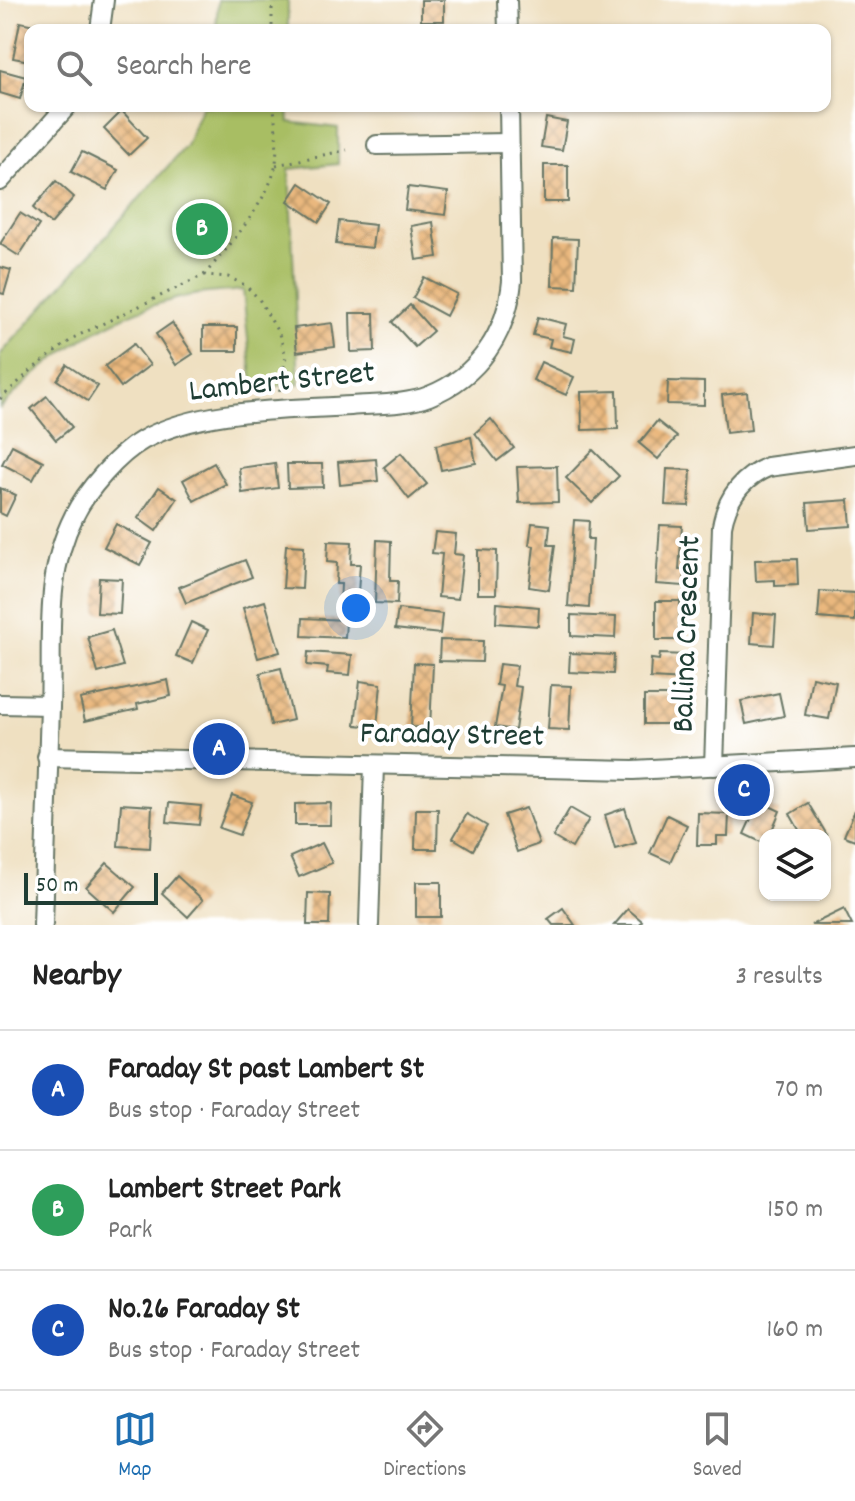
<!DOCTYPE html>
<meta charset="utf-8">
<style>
:root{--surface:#fff;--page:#f6f6f6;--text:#222;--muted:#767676;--line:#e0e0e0;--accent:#1f6fb2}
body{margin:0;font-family:Dekko,sans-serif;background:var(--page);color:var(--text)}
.controls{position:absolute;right:24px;bottom:24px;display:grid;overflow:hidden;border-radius:16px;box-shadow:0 2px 6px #0004}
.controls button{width:72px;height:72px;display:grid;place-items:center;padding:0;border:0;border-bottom:2px solid var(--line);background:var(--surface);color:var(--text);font:40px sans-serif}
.scale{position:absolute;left:24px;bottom:20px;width:134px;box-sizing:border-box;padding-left:8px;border:4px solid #1f3d34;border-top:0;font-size:22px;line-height:28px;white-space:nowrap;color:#1f3d34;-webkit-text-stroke:6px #fff;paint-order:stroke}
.you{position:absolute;left:356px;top:608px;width:28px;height:28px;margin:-20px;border:6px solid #fff;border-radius:50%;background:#1a73e8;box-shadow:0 0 0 12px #1a73e833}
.badge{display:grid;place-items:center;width:52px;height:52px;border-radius:50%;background:var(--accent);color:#fff;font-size:26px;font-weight:700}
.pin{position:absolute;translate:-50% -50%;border:4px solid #fff;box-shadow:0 2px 8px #0006}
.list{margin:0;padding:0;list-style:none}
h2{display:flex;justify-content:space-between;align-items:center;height:104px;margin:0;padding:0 32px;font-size:34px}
h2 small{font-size:26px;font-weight:400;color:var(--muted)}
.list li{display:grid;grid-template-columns:52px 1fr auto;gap:24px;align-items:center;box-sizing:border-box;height:120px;padding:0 32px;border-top:2px solid var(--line)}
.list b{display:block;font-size:30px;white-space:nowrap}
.list p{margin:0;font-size:26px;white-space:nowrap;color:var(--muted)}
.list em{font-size:26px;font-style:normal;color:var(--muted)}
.icon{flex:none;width:44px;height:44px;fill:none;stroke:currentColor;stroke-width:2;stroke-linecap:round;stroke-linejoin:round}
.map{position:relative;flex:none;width:855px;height:925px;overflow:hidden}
.search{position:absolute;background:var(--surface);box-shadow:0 2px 6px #0004;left:24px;right:24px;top:24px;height:88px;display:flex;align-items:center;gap:20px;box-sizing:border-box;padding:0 28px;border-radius:16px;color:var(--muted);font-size:30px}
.sheet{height:464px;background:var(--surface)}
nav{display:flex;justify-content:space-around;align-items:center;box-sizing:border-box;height:112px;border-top:2px solid var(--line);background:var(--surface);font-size:22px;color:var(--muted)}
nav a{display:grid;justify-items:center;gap:4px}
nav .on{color:var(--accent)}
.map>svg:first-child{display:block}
</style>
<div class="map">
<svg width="855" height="925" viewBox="0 0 855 925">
<defs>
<pattern id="building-cross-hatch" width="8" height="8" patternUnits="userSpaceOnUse" patternTransform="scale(2)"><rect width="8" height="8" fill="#eab87e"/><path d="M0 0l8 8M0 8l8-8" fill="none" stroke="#bd9768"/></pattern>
</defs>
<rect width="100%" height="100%" fill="#fff"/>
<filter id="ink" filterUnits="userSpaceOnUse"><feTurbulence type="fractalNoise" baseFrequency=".0125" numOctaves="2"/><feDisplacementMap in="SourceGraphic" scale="16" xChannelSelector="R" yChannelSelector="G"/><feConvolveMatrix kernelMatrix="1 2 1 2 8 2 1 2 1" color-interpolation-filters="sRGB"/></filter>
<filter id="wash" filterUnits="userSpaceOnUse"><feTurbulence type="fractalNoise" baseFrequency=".006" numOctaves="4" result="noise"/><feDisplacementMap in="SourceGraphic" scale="32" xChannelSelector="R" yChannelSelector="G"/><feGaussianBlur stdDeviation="1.8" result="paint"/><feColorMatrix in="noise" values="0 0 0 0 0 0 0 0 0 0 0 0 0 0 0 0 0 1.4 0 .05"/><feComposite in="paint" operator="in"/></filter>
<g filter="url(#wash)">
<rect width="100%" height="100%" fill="#efe0c1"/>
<g fill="#a8be63" stroke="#647e4c" stroke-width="2">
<path d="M218,0h70v30h-72z"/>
<path d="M202,106h86l1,16 49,6v36l-49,5 10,215 -46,4 -10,-98c-18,2 -38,2 -55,6 -76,16 -135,57 -188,112v-53l186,-209z"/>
</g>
<g id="blocks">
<g fill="url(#building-cross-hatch)">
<rect x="421" y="0" width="23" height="21"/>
<path d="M20,22l24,5v3h-14v31l-17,-3z"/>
<path d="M0,70l26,7 -6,22 -20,-6z"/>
<path d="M122,111l25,27 -18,17 -25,-26z"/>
<path d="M546,118l21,4 -5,28 -21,-3z"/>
<path d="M82,152l36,18 -11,20 -36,-18z"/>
<rect x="544" y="165" width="24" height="37"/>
<path d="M56,181l18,16 -23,27 -18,-16z"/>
<path d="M300,183l31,21 -12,18 -31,-21z"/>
<path d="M408,187l40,5 -3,23 -40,-5z"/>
<path d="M20,213l19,12 -20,31 -19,-12z"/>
<path d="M339,221l36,4 -3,23 -36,-4z"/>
<path d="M433,222l5,35 -22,3 -5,-34z"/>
<path d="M553,238l25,1 -2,48 -24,-1z"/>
<path d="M0,267l11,3 -7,24 -4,-1z"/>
<path d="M424,277l33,17 -11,22 -33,-18z"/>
<path d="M410,305l23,26 -18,16 -23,-25z"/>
<path d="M350,313h24l1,38 -24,1z"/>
<path d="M538,317l28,7 -3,12 12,3 -3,13 -23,-5 2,-8 -18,-4z"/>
<path d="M172,323l21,31 -17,11 -20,-31z"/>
<path d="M332,323l3,24 -38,5 -3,-24z"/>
<rect x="203" y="327" width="34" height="24"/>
<path d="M134,344l16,21 -29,22 -16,-21z"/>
<path d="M541,362l33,15 -8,18 -33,-15z"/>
<path d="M67,365l31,21 -10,15 -31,-21z"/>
<path d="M668,381l36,1v23l-37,-1z"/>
<path d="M617,391l1,38 -36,1 -1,-38z"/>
<path d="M747,392l4,38 -25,3 -4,-38z"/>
<path d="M47,396l25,31 -16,13 -25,-31z"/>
<path d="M491,419l23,29 -17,13 -22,-28z"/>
<path d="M657,421l20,16 -19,22 -19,-16z"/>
<path d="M471,437l5,26 -35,7 -5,-25z"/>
<path d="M12,445l31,16 -10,19 -31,-16z"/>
<path d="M593,450l26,26 -27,27 -26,-25z"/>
<path d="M401,453l26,31 -18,15 -25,-32z"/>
<path d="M376,459l2,22 -38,4 -2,-23z"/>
<path d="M214,463l12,21 -32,17 -11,-21z"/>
<path d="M275,463l3,25 -36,5 -3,-25z"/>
<path d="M287,464h35l1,23 -35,1z"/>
<path d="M557,466l1,36 -39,1 -2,-36z"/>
<path d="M667,469l24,1 -2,36 -24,-1z"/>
<path d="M159,487l18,12 -21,32 -18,-13z"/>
<path d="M0,488l16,7 -10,21 -6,-3z"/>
<path d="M849,500l2,26 -42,3 -2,-26z"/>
<path d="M574,520l15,1 -1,18h5l-4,69 -21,-2z"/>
<path d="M532,523l18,2 -2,20h7l-6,45 -20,-3 5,-41 -5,-1z"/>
<path d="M116,524l36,19 -12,22 -36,-18z"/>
<path d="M660,525l22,1 -3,44h6l-1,16 -28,-2z"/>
<path d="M435,532l21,2 -2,20 9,1 -5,44 -20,-2 4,-43 -10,-1z"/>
<path d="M377,540l14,1 -1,40h8l-1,23 -22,-1z"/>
<path d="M328,541l24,1 -1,22h9l-3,43 -17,-1 1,-22h-5l1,-21 -10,-1z"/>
<path d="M286,545l18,1 -2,43 -19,-1z"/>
<path d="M478,550l19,1 -1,43h-18z"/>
<path d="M797,559l1,26 -23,1v-6l-19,1 -1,-21z"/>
<path d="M245,560l7,17 -66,26 -7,-16z"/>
<path d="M99,578l23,1 -2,35 -23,-1z"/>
<path d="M820,591l35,2v28l-37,-3z"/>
<path d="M265,601l15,51 -22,6 -15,-50z"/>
<path d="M656,601h24l-1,39h-23z"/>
<path d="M497,603l42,4 -1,19 -42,-3z"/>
<path d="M398,609l44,5 -2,20 -45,-5z"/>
<path d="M753,613l23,2 -2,30 -23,-2z"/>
<path d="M571,615l45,2 -1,21 -44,-2z"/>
<path d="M303,618l43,2 -1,18 -43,-2z"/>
<path d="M191,622l17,8 -15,33 -17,-7z"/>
<path d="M112,630l11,36 -25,7 -10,-36z"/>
<path d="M440,640l43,1 -1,21 -43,-1z"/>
<path d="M308,652l44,3 -2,20 -23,-2 1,-6 -21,-2z"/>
<path d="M570,653l44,2 -1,19 -44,-2z"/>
<path d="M660,654l28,1 -2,25 -36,-2 1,-19 8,1z"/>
<path d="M414,663l19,1 -3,64 -19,-1z"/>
<path d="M499,664l18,2 -3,20 7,1 -6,43 -20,-3 7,-41 -6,-1z"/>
<path d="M281,668l12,52 -22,5 -11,-52z"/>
<path d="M812,677l24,5 -7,37 -24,-4z"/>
<path d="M168,680l3,16 -34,8 1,5 -53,12 -5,-22z"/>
<path d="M360,681l21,3 -4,43 -22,-2z"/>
<path d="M551,685l20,1 -2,44 -21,-1z"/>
<path d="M779,693l5,23 -38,8 -5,-23z"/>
<rect x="644" y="696" width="38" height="28"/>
<path d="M232,795l20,7 -13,33 -20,-7z"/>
<path d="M759,801l21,10 -10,24h-5v9l-21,-10z"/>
<path d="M169,803l32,3 -2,19 -32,-3z"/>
<path d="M331,803l-1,22h-35v-21z"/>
<path d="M808,803l19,32h-25l-12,-21z"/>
<path d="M121,804l31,2 -2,42 -32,-2z"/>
<path d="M526,808l13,36 -22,8 -13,-37z"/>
<path d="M570,808l19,11 -17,29 -19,-11z"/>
<path d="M625,808l11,35 -21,6 -10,-34z"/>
<path d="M416,809h22l-1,40h-22z"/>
<path d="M855,810v30l-11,-4z"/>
<path d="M698,813l31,1 -1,22h-11v9h-20z"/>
<path d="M467,814l20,12 -14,24 -20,-12z"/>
<path d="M667,815l20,10 -17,37 -20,-9z"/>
<path d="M322,843l10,20 -33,14 -9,-20z"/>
<path d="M107,863l28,24 -21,25 -28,-25z"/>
<path d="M177,876l26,24 -15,17 -26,-24z"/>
<rect x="416" y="882" width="25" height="35"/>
<path d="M308,893l22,1 -1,31h-22z"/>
<path d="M563,908l12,17h-22l-5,-6z"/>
<path d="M628,909l14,12 -3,4h-25z"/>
<path d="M844,909l8,16h-41z"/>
</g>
</g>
</g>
<g filter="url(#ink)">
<use href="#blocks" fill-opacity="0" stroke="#687665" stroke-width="2"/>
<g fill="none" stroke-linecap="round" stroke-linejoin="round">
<defs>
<g id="minor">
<path d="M507,0l1,30"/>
<path d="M100,30l4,-30"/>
<path d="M377,145l132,-2"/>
<path d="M0,181l67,-75"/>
<path d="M0,704l50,1"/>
<path d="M47,757l586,13 222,-12"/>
<path d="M714,766l8,-240c5,-28 20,-48 46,-59l87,-12"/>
<path d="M43,925c2,-73 4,-146 7,-218 3,-65 -7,-130 24,-191 12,-25 44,-62 69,-76 57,-32 143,-30 208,-34 24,-2 55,-1 78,-10 50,-20 78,-63 83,-115l-3,-175"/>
<path d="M369,925l5,-160"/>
</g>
</defs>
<use href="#minor" stroke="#687665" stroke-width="22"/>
<g stroke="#687665" stroke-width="3" stroke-dasharray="2 6" stroke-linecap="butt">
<path d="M272,0v30"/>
<path d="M276,165l71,-15"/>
<path d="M204,275c23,-26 67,-77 72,-112 2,-18 -1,-39 -2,-57"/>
<path d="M0,399l35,-32 40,-30 129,-62 24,2 17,8 14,14 20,35 7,22 -7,37"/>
</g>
<use href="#minor" stroke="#fff" stroke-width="18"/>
</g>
</g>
<g text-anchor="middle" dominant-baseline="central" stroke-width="8" stroke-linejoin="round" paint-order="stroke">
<g font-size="32" fill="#1f3d34" stroke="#fff">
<text transform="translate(282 384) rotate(-6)">Lambert Street</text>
<text transform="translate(689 634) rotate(-88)">Ballina Crescent</text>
<text transform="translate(452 737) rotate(1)">Faraday Street</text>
</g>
</g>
</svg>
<div class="controls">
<button><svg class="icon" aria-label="layers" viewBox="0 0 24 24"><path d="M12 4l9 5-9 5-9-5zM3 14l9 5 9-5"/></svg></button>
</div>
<div class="scale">50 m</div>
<div class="you"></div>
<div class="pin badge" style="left:219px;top:749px;background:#1a4fb4">A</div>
<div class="pin badge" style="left:202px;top:229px;background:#2e9e5b">B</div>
<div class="pin badge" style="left:744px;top:790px;background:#1a4fb4">C</div>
<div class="search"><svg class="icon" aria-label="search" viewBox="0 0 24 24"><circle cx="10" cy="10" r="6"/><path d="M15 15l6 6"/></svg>Search here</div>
</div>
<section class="sheet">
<h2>Nearby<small>3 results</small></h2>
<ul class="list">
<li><span class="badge" style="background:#1a4fb4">A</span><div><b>Faraday St past Lambert St</b><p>Bus stop · Faraday Street</p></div><em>70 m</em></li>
<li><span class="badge" style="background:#2e9e5b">B</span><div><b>Lambert Street Park</b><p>Park</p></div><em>150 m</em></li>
<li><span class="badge" style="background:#1a4fb4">C</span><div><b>No.26 Faraday St</b><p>Bus stop · Faraday Street</p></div><em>160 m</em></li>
</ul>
</section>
<nav>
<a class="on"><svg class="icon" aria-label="map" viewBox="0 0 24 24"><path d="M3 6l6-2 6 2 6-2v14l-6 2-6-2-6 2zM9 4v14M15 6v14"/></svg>Map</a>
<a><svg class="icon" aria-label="directions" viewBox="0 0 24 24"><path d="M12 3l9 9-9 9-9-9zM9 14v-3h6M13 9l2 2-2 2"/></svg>Directions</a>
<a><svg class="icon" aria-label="saved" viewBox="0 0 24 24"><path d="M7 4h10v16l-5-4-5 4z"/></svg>Saved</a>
</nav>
